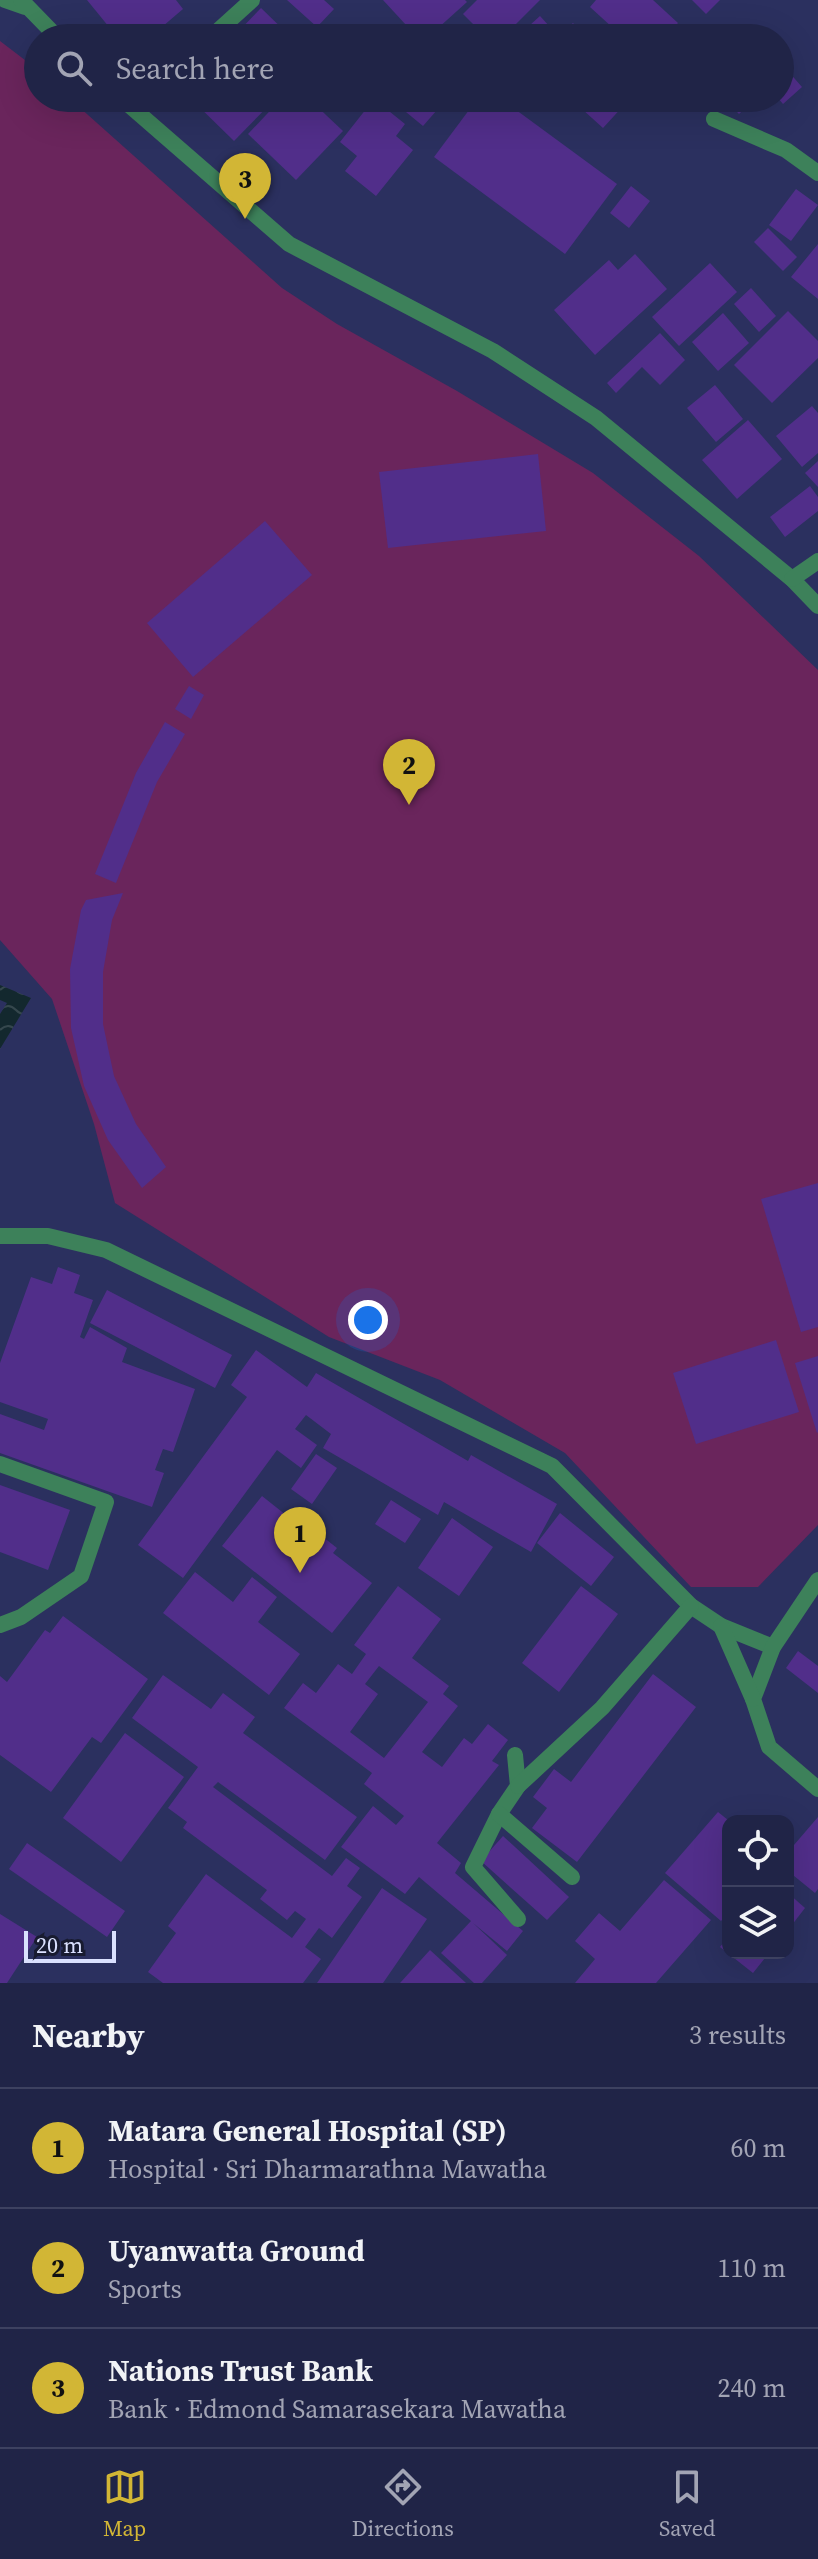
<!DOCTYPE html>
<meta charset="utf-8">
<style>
:root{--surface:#202447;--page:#2d3052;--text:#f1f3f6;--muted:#a2a4b4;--line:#3d4160;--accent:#d2b635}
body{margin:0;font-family:"Source Serif 4",serif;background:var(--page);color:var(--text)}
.controls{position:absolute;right:24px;bottom:24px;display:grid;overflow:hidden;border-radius:16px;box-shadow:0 8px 32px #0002}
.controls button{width:72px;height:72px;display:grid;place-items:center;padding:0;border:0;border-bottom:2px solid var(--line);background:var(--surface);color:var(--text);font:40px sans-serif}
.scale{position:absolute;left:24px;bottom:20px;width:92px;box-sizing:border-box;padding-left:8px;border:4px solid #dae0fe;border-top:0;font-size:22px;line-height:28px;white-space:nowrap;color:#dae0fe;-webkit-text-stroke:6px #181b30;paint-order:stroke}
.you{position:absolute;left:368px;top:1320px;width:28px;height:28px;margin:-20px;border:6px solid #fff;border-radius:50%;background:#1a73e8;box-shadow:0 0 0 12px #1a73e833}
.badge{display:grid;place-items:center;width:52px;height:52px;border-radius:50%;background:var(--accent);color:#111;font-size:26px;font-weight:700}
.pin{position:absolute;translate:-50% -66px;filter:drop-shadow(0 2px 4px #0008)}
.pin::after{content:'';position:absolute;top:42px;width:28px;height:24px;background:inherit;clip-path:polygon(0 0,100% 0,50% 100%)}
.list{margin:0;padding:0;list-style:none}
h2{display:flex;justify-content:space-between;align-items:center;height:104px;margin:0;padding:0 32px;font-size:34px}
h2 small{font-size:26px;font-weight:400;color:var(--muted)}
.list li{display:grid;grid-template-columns:52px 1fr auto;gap:24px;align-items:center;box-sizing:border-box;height:120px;padding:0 32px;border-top:2px solid var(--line)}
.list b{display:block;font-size:30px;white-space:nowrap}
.list p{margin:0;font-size:26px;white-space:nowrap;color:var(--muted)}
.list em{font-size:26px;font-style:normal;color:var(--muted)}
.icon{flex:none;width:44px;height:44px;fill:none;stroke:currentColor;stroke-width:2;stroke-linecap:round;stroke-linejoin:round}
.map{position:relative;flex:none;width:818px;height:1983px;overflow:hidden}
.search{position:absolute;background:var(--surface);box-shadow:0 8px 32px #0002;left:24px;right:24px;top:24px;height:88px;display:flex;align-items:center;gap:20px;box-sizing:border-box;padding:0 28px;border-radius:44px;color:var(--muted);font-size:30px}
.sheet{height:464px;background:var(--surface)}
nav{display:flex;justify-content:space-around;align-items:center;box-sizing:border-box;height:112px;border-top:2px solid var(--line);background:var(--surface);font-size:22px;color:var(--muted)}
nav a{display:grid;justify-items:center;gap:4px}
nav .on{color:var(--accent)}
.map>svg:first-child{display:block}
</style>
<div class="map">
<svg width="818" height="1983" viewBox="0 0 818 1983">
<defs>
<pattern id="water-waves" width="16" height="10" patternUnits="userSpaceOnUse" patternTransform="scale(2)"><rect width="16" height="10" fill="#13282e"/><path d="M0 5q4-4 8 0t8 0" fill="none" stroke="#35474d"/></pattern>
</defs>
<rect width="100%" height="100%" fill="#2b305f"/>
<path fill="#6a255c" d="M0,41l38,29v28h31l213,190 55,36 120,67 136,82 106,83 119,114v855l-60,62h-67l-126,-134 -125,-73 -111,-43 -214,-134 -21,-79 -42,-125 -52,-59z"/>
<path fill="url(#water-waves)" d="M0,985l31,13 -31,51v-35l7,-11 -7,-3z"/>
<g fill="#512e8a" fill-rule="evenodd">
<path d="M87,0h89l7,9 -34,29h-31z"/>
<path d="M287,0h37l10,9 -17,18z"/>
<path d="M383,0h82l2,2 -40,36h-9z"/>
<path d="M477,0h63l-38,38h-15l-24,-24z"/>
<path d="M596,0h57l25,23 -14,15h-40l-34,-31z"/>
<path d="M692,0h28l-14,14z"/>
<path d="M261,8l31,30h-60z"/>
<path d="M540,16l20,22h-38l-3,-3z"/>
<path d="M573,23l13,15h-23l-3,-4z"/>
<path d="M348,25l13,13h-26z"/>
<path d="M780,62l22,25 -19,17 -5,-6h2z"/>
<path d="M190,98h86l-42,43z"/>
<path d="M282,98h26l35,33 -47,49 -48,-46z"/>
<path d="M389,98h50l5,4 -21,24z"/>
<path d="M478,98h22l117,86 -52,70 -131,-97z"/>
<path d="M573,98h46l6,6 -22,24 -31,-28z"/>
<path d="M724,98h32l-17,16z"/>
<path d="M374,99l31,25 -9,12 17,14 -37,46 -31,-25 12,-15 -17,-14z"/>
<path d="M631,186l19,15 -21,27 -19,-15z"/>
<path d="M796,189l22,16 -27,36 -22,-16z"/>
<path d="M768,228l29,29 -14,14 -29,-29z"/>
<path d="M818,244v55l-27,-22z"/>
<path d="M635,254l32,35 -72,66 -41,-45 55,-50 9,10z"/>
<path d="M710,263l27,29 -58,54 -27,-29z"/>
<path d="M751,288l25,28 -17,16 -25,-28z"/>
<path d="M788,311l30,30v17l-46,45 -38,-38z"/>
<path d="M723,313l26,30 -31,28 -26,-29z"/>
<path d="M660,333l25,27 -25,25 -18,-18 -26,26 -9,-10z"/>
<path d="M715,385l28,34 -27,23 -29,-34z"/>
<path d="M812,406l6,7v40l-16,14 -26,-31z"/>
<path d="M748,420l34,39 -45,40 -35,-39z"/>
<path d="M538,454l8,77 -158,17 -9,-76z"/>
<path d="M818,461v26l-13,-14z"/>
<path d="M810,486l8,11v14l-33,26 -15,-20z"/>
<path d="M265,521l47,54 -119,102 -46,-54z"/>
<path d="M189,686l15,9 -13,24 -16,-10z"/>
<path d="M165,722l20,12 -28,48 -41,101 -21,-9 41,-101z"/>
<path d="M123,893l-11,27 -9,52v52l11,52 22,48 30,43 -24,21 -34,-48 -24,-54 -13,-58 -1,-59 11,-59 5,-10z"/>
<path d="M818,1183v144l-17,5 -40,-133z"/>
<path d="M58,1267l22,8 -6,18 19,7 -13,37 4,2 6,-12 37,21 -5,14 73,27 -22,63 -10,-3 -8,21 9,3 -12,34 -152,-54v-39l44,16 4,-11 -48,-17v-39l31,-86 21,7z"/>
<path d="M107,1290l125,65 -17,33 -125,-65z"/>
<path d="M776,1340l23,72 -103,32 -23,-71z"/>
<path d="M256,1350l51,37 9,-14 152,88 3,-6 86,49 -26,48 -87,-50 -6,13 -115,-67 8,-14 -25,-19 -11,14 22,16 -16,23 -24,-18 -94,128 -45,-33 109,-148 -16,-12z"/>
<path d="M818,1356v76l-1,1 -22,-70z"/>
<path d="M316,1454l21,14 -25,36 -21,-15z"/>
<path d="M0,1485l70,25 -22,60 -48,-18z"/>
<path d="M262,1496l53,42 3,-5 19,15 -4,5 39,30 -40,50 -110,-87z"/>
<path d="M391,1500l30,19 -16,24 -30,-19z"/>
<path d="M560,1513l54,44 -23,29 -54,-43z"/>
<path d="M452,1518l41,29 -34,49 -41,-28z"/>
<path d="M195,1572l38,30 19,-25 25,20 -19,25 42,32 -31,41 -106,-82z"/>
<path d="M398,1586l43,33 -29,39 37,28 -6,8 15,12 -36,46 20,15 22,-29 8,6 16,-20 20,16 -16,21 7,4 -62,78 24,20 -6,10 68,58 -16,20 -34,-28 34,32 -25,28h-8l-33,-30 30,-32 -52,-44 -14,17 -64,-47 32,-41 23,19 8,-9 -40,-32 8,-11 -88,-65 19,-25 13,10 22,-29 14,10 14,-20 -12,-9zM379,1666l49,36 -44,56 -34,-26 28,-38 -13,-10z"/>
<path d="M581,1586l37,28 -59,78 -37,-29z"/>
<path d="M63,1616l85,63 -47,64 -9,-6 -41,55 -51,-37v-79l7,6 38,-52 5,3z"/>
<path d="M798,1651l20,15v27l-32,-25z"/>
<path d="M653,1674l43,33 -119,155 -45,-34 15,-20 -14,-11 21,-28 17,13z"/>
<path d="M163,1675l48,34 12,-16 32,24 -12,16 114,84 -32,43 -107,-78 -5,5 119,89 14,-18 14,10 -13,18 15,11 -30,41 -13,-10 -14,19 16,12 -18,24h-140l-15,-11 28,-39 -8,-7 38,-52 86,64 14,-19 -11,-8 -8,9 -27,-21 7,-9 -84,-62 4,-6 -19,-14 30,-41 -66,-49z"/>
<path d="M125,1733l59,44 -63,85 -58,-44z"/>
<path d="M718,1812l10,8v93l-7,8 -56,-48z"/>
<path d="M818,1817v72l-3,4 -27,-22v-19z"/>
<path d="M503,1836l66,61 -22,23 -66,-59z"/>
<path d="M27,1843l98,68 -18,26 -98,-68z"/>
<path d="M664,1880l47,40 -55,63h-81l20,-24 -20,-18 24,-28 21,18z"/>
<path d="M382,1888l45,31 -44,64h-66z"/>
<path d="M788,1893l17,15 -17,22z"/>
<path d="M0,1914l37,23 -30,46h-7z"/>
<path d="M728,1937v16h41l-16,20 -33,-26z"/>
<path d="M430,1950l36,33h-66z"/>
</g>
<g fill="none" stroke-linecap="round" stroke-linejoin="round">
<path stroke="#3d815a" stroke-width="16" d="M0,1464l106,38 -25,74 -60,41 -21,8"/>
<g stroke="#3d815a" stroke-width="16">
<path d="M5,0l20,7"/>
<path d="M21,0l37,38"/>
<path d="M210,38l42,-38"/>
<path d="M121,98l168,146 204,107 103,67 196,161 26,27"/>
<path d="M714,119l72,31 32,23"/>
<path d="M792,579l26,-18"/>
<path d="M0,1236h48l58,14 446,216 139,140 30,20 52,21"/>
<path d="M818,1580l-45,67 -20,52 16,48 49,42"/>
<path d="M721,1626l32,73"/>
<path d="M515,1755l3,31 -19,28 -26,53 45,52"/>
<path d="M518,1786l84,-78 89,-102"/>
<path d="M499,1814l73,63"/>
</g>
</g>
</svg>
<div class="controls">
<button><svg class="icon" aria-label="locate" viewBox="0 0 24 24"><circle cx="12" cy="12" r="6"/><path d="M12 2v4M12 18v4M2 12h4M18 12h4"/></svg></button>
<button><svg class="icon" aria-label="layers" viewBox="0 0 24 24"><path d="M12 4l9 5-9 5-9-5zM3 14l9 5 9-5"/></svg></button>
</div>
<div class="scale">20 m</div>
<div class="you"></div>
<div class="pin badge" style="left:300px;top:1573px">1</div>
<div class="pin badge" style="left:409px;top:805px">2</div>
<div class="pin badge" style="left:245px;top:219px">3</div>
<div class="search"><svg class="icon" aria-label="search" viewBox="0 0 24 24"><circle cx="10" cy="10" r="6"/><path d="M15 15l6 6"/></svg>Search here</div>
</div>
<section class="sheet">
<h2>Nearby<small>3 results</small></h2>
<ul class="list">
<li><span class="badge">1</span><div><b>Matara General Hospital (SP)</b><p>Hospital · Sri Dharmarathna Mawatha</p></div><em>60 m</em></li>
<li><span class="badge">2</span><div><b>Uyanwatta Ground</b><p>Sports</p></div><em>110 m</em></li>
<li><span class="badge">3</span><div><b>Nations Trust Bank</b><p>Bank · Edmond Samarasekara Mawatha</p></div><em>240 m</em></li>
</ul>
</section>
<nav>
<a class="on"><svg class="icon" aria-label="map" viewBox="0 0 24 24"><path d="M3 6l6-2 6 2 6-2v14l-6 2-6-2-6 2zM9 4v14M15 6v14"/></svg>Map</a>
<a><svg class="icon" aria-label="directions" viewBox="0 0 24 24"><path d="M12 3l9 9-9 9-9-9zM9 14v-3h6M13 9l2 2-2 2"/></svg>Directions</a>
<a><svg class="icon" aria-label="saved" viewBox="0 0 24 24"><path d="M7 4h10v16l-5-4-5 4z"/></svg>Saved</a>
</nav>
